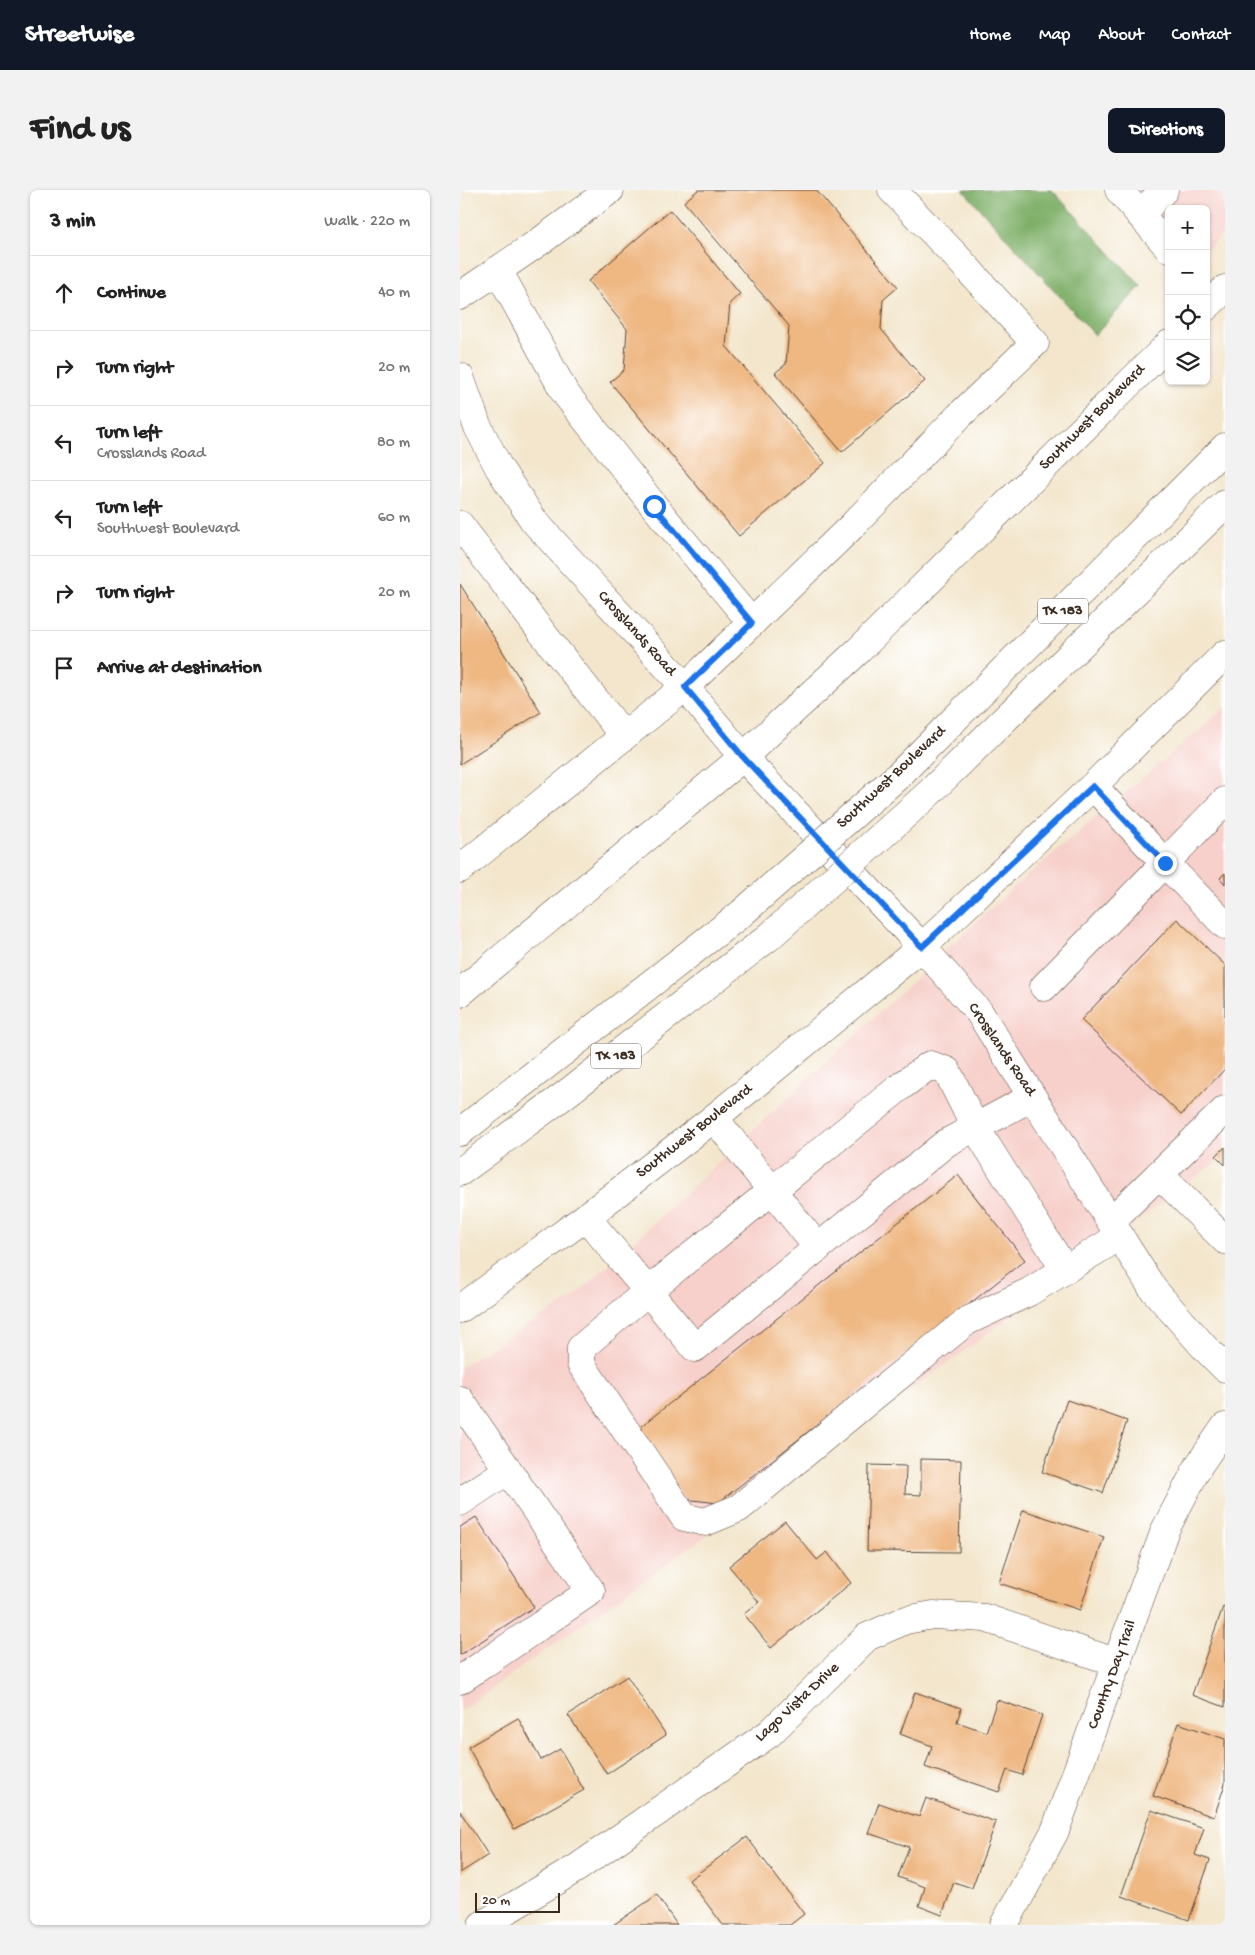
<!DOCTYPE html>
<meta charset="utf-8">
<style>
:root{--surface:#fff;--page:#f2f2f2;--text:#222;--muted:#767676;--line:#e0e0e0;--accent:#111827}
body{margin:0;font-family:"Gochi Hand",sans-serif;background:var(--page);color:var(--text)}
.controls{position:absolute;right:15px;top:15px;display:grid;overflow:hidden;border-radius:8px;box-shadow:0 1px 4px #0004}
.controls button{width:45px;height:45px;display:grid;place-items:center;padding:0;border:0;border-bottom:1px solid var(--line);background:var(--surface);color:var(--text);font:25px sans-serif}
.scale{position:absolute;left:15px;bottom:12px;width:85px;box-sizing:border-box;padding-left:5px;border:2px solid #3b2a1e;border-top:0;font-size:14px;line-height:18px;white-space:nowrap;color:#3b2a1e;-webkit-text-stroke:4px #fff;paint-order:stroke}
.stop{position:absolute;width:15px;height:15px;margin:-11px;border:4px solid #1a73e8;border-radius:50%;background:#fff}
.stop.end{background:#1a73e8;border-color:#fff;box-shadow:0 1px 5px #0008}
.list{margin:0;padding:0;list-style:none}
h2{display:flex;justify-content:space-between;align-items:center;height:65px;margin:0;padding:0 20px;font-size:21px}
h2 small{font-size:16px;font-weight:400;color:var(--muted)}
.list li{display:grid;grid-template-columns:32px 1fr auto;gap:15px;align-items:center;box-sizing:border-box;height:75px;padding:0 20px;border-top:1px solid var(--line)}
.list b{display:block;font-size:19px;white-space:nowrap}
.list p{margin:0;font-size:16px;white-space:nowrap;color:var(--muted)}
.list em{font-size:16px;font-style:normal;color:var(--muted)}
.icon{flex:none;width:28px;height:28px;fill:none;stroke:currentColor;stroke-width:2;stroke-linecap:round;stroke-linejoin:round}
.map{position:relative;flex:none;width:765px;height:1735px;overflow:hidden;border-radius:8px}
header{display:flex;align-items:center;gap:30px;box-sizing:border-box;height:70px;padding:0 25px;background:var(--accent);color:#fff}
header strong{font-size:24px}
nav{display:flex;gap:28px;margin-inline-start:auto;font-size:18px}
.intro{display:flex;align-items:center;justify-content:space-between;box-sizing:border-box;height:120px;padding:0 30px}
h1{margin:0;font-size:35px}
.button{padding:12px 22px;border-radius:8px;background:var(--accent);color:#fff;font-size:18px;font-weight:700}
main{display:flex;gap:30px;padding:0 30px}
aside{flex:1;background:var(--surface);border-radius:8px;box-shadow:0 1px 4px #0004}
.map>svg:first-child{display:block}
</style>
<header>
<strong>Streetwise</strong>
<nav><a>Home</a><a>Map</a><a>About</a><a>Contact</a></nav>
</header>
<div class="intro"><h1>Find us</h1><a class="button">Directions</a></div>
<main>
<aside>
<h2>3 min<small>Walk · 220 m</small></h2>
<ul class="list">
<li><svg class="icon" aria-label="ahead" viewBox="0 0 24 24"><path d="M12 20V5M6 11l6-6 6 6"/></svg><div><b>Continue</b></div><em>40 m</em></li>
<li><svg class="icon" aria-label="right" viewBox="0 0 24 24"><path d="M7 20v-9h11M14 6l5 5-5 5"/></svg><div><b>Turn right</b></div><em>20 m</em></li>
<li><svg class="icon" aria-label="left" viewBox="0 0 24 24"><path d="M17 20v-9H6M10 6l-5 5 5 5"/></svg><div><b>Turn left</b><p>Crosslands Road</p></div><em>80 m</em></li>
<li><svg class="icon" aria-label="left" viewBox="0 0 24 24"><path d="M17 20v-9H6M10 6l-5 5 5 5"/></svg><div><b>Turn left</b><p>Southwest Boulevard</p></div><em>60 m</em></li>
<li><svg class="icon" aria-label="right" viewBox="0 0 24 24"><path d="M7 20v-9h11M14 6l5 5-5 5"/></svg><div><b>Turn right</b></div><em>20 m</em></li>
<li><svg class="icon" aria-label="arrive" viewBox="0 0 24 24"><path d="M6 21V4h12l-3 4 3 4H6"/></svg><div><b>Arrive at destination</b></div></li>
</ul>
</aside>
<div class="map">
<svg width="765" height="1735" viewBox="0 0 765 1735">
<rect width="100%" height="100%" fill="#fff"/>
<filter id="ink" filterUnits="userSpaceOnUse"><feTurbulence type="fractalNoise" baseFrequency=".02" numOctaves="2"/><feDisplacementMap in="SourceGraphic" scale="10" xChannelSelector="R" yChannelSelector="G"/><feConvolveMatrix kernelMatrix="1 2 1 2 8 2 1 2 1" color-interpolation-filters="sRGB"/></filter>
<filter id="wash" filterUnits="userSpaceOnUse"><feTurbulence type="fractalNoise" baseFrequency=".0096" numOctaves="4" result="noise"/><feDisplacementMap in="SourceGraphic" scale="20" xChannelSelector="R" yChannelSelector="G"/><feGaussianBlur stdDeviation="1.12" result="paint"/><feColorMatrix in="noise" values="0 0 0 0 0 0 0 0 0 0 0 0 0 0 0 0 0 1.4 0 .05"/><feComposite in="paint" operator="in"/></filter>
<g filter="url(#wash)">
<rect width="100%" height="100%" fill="#f3e6cc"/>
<g fill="#f7d0cb">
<path d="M668,0h97v41l-19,20v-42h-37v29z"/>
<path d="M765,518v447l-281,211 -484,345v-344l114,-70 440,-410z"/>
</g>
<path fill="#7eaf68" stroke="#5c6c43" d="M503,0h89l89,96 -46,49z"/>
<g id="blocks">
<g fill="#efb782">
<path d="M238,0h118l82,97 -15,13 -2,29 44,52 -83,71 -67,-79 11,-9 3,-38 -105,-124z"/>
<path d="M210,20l70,84 -10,9 -4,43 99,117 -86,73 -129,-154 14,-12 3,-41 -39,-48z"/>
<path d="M0,394l81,128 -81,52z"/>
<path d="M765,683v11l-5,-6z"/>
<path d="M717,729l48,46v104l-44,46 -100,-95z"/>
<path d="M765,957v18l-9,-9z"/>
<path d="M498,985l67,85 -307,243 -34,-4 -44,-72z"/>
<path d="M607,1210l60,21 -24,72 -61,-21z"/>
<path d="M461,1269l40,1 -2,92 -92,-1 2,-86 37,1 -1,28 16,1z"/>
<path d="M563,1320l81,27 -24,73 -81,-27z"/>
<path d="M16,1327l58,90 -74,48v-128z"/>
<path d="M325,1331l32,39 10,-8 24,31 -80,65 -27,-34 15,-12 -30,-36z"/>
<path d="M763,1417l2,1v99l-33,-12z"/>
<path d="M167,1486l39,59 -59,39 -39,-59z"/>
<path d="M455,1502l46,16 -4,14 29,10 11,-32 45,15 -20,60 -15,-5 -8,22 -74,-25 7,-21 -32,-12z"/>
<path d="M58,1528l23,42 19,-11 24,41 -70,39 -46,-82z"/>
<path d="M718,1533l47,16v45l-11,33 -61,-21z"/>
<path d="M466,1608l70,24 -24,66 -18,-6 -12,33 -23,-9 6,-19 -27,-10 11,-30 -41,-14 11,-30 40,14z"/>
<path d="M691,1620l53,18 -9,27 15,5 -21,60 -68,-24z"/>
<path d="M0,1621l28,44 -28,18z"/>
<path d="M287,1647l57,77 -14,11h-67l-34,-45z"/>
<path d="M197,1705l20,30h-64z"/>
</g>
</g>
</g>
<g filter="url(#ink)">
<use href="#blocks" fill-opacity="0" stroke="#574638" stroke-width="1"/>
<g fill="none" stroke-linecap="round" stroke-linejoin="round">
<defs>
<g id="minor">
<path d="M659,0l50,58"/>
<path d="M680,25l24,-25"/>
<path d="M38,80l67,123 89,113 98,117"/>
<path d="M0,106l82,-56 68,-50"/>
<path d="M0,187l17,48 22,43 35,53 151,166 58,70 179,190 57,65 174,277 52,59 20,20"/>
<path d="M0,335l84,110 80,101"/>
<path d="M633,596l72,77 60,-62"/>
<path d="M0,679l225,-182 166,-160 108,-111 76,-73 -80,-88 -63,-65"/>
<path d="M584,797l121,-124 60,62"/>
<path d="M254,928l104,130"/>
<path d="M699,984l66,66"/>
<path d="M126,1027l109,131 251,-205 86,-46"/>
<path d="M651,1031l114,-111"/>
<path d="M605,1080l-90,-143 -28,-56 -17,-6 -30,22 -252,204 -67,57v16l103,153 21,5 34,-14 135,-112 93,-75 62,-29 91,-56"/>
<path d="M0,1210l131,191 -131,89"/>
<path d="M0,1312l48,-32"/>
<path d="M22,1735l95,-57 193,-135 97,-96 39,-17 27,-5 52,3 133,45"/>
<path d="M544,1735l51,-94 110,-301 34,-65 26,-38"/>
</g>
<g id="major">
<path d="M746,117l19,-18"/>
<path d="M0,803l283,-236 115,-106 311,-307"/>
<path d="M0,1119l126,-92 128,-99 208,-171 171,-161 132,-132"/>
</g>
<g id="highway">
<path d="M440,584l325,-327"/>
<path d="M466,606l299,-292"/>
<path d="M0,942l282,-219"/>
<path d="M0,982l102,-75 207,-160"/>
</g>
</defs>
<use href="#minor" stroke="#574638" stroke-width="29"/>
<use href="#major" stroke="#574638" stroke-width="29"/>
<use href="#highway" stroke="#574638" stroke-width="29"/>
<use href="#minor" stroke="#fff" stroke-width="28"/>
<use href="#major" stroke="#fff" stroke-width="28"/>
<use href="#highway" stroke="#fff" stroke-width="28"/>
<defs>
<g id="highway-bridge">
<path d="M282,723l158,-139"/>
<path d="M309,747l157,-141"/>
</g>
</defs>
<use href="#highway-bridge" stroke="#574638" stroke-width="29" stroke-linecap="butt"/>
<use href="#highway-bridge" stroke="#fff" stroke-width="28"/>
</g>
</g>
<g fill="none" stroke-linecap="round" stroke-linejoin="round" filter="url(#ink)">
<path stroke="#1a73e8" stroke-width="6" d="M194,316l98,117 -67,64 58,70 179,190 171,-161 72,77"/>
</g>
<g text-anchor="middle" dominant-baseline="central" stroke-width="4" stroke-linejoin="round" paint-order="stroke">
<g fill="#fff" stroke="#766a62" stroke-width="1">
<rect x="578" y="408.5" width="50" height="25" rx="4"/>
<rect x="131" y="853.5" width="50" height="25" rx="4"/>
</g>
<g font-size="15" font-weight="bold" fill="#3b2a1e">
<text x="603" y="421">TX 183</text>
<text x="156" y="866">TX 183</text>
</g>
<g font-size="16" fill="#3b2a1e" stroke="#fff">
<text transform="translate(633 228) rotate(-45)">Southwest Boulevard</text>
<text transform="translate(176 444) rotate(48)">Crosslands Road</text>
<text transform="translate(432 588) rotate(-43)">Southwest Boulevard</text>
<text transform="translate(541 860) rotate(56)">Crosslands Road</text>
<text transform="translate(235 942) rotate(-38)">Southwest Boulevard</text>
<text transform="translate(653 1485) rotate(-70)">Country Day Trail</text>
<text transform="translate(338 1513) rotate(-43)">Lago Vista Drive</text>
</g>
</g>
</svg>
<div class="controls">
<button>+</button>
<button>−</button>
<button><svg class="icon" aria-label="locate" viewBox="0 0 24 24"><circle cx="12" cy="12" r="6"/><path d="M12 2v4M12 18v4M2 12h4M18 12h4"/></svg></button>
<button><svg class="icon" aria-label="layers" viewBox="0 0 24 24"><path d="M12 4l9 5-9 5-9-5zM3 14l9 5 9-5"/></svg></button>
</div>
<div class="scale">20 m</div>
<div class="stop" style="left:194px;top:316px"></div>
<div class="stop end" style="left:705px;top:673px"></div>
</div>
</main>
